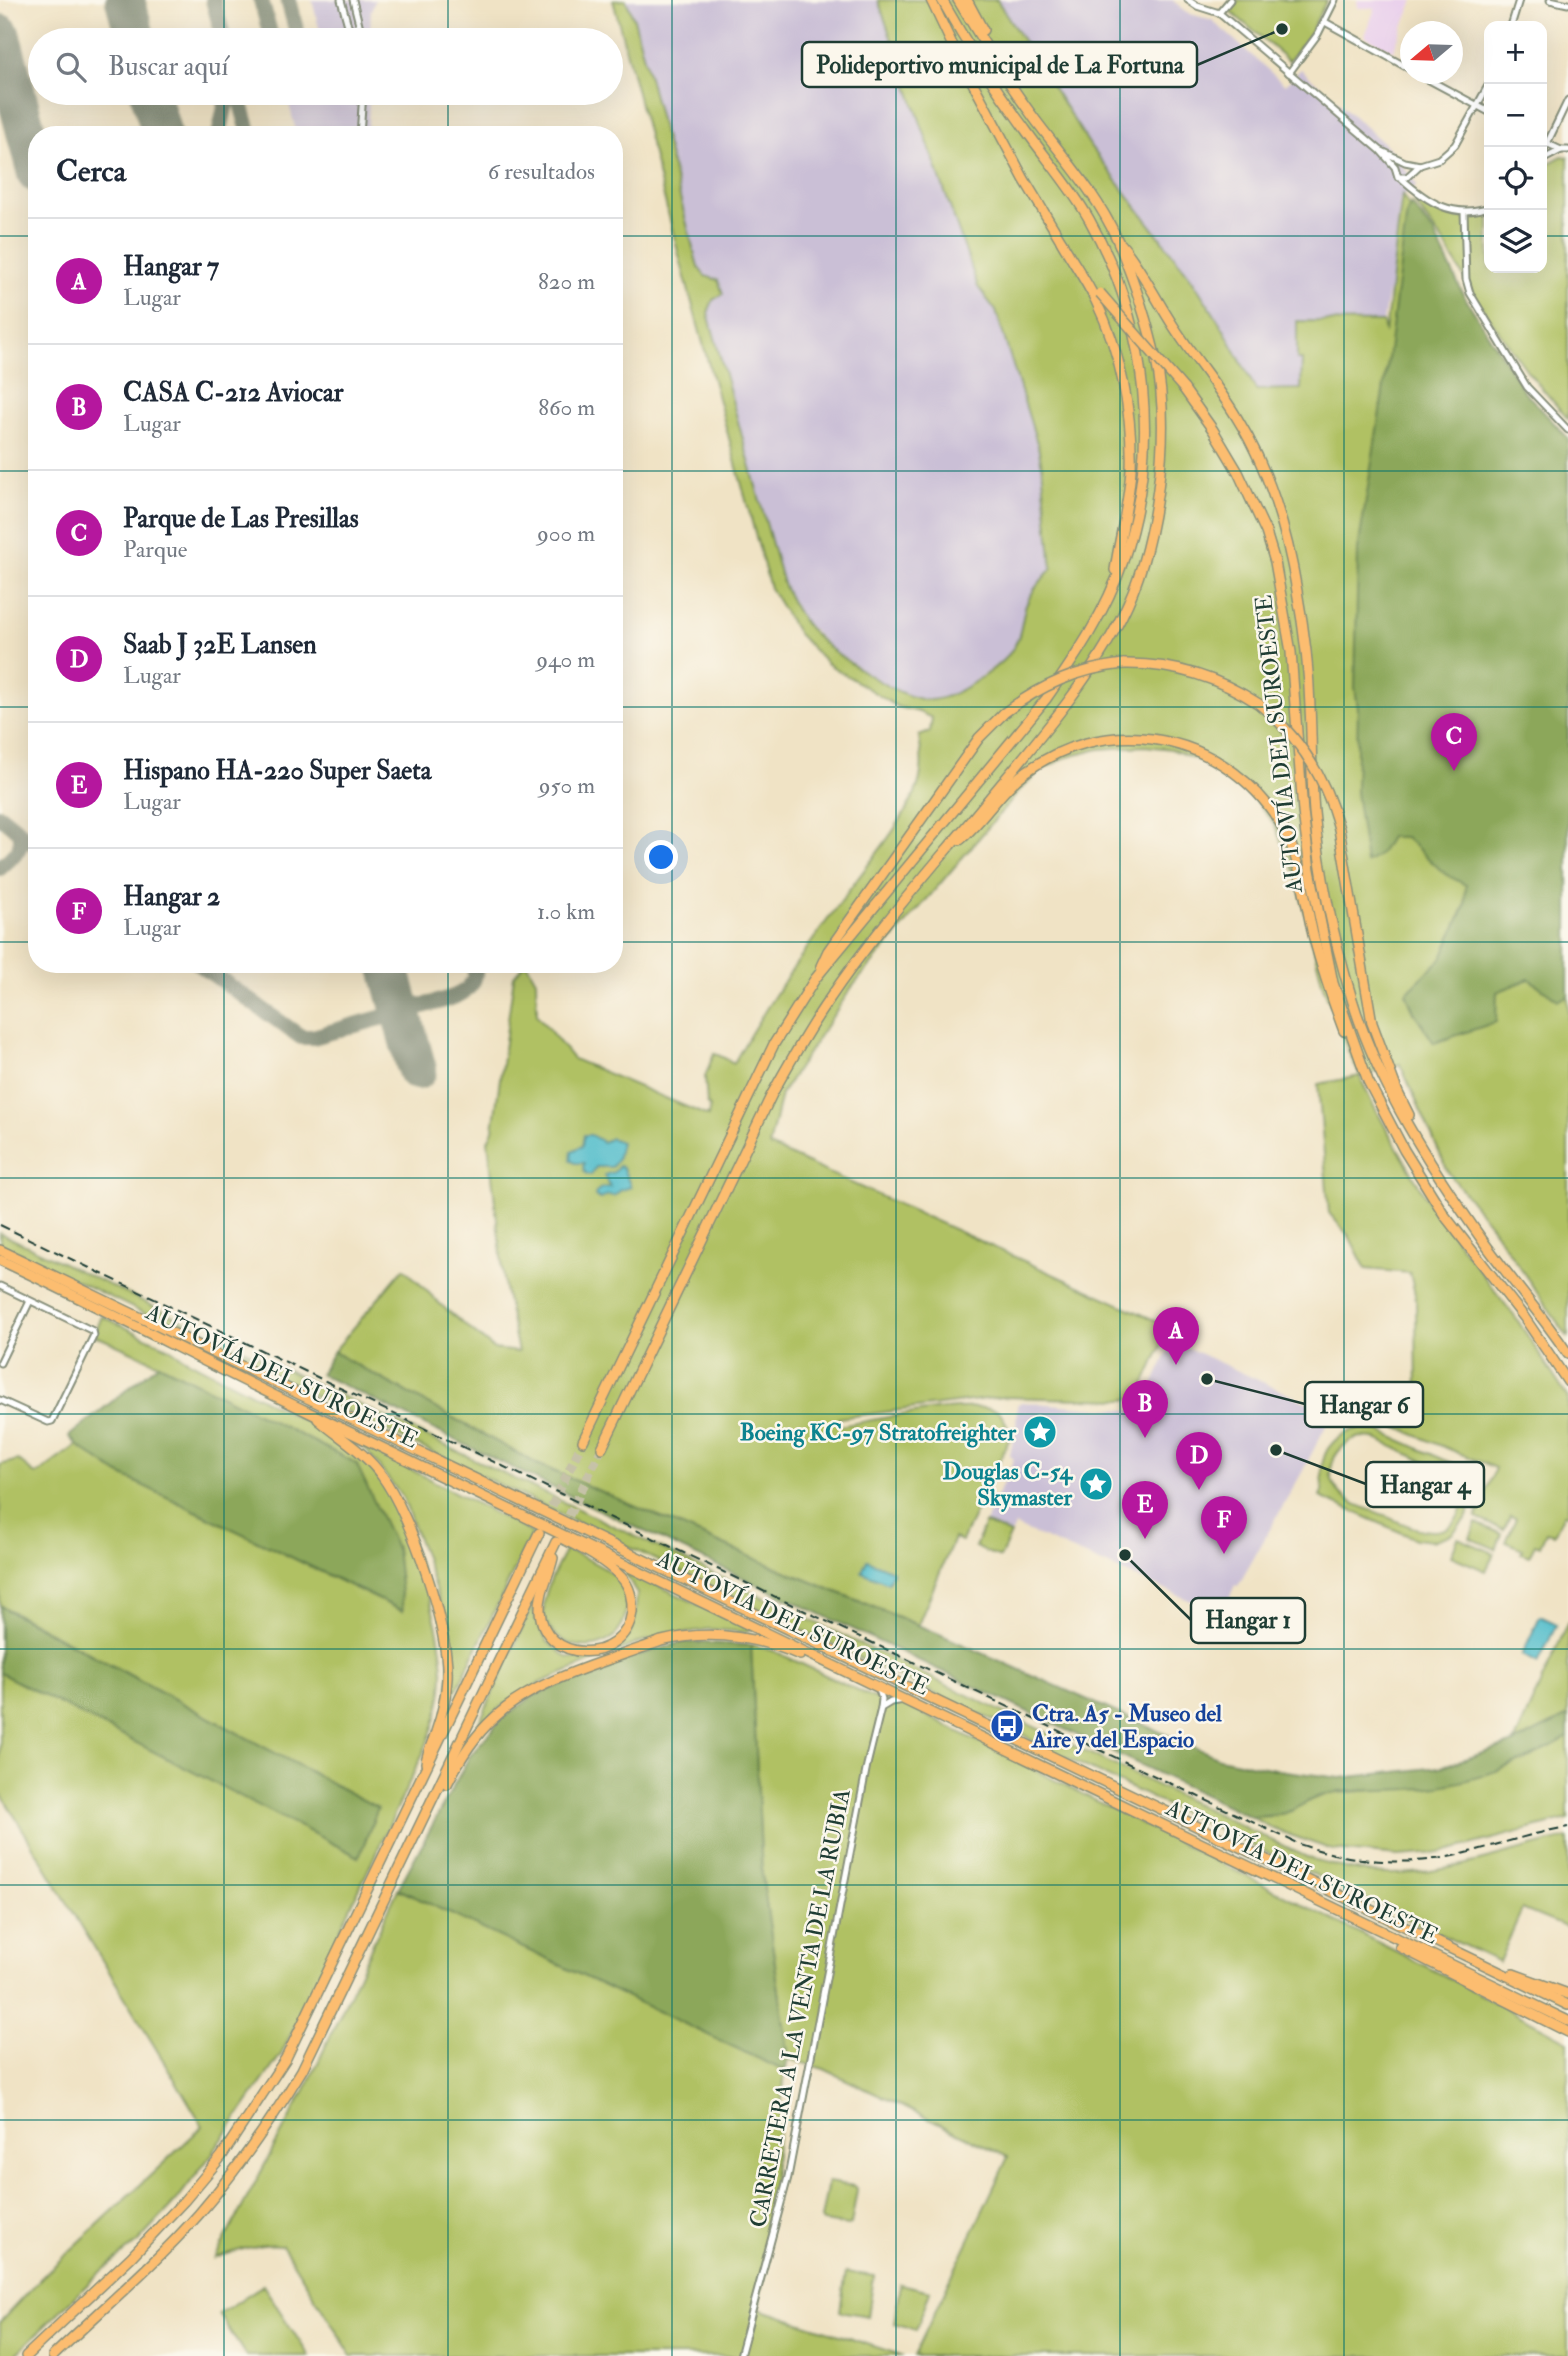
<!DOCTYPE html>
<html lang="es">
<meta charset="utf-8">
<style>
:root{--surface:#fff;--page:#f2f2f3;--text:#1f2937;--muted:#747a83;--line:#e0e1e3;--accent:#b5179e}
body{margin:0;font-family:"IM FELL Double Pica",serif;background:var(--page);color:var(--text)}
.controls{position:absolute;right:21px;top:21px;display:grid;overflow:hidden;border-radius:14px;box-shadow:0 7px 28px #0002}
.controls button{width:63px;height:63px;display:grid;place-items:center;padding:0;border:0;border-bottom:2px solid var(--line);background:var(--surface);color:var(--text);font:35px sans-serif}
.compass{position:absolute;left:1400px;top:21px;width:63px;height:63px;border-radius:50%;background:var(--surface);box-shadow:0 7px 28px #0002;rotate:251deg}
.you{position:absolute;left:662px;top:858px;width:24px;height:24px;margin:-18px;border:5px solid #fff;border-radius:50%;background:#1a73e8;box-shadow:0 0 0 10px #1a73e833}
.badge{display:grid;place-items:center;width:46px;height:46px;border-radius:50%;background:var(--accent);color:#fff;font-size:23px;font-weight:700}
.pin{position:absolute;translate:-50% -58px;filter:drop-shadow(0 2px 4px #0008)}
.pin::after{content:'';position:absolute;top:37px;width:24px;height:21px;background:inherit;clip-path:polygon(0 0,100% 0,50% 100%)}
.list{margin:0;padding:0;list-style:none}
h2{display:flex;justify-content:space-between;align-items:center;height:91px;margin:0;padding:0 28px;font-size:30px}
h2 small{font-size:23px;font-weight:400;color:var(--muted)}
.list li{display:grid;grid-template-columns:46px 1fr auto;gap:21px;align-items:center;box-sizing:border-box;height:126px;padding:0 28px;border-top:2px solid var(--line)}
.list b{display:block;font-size:26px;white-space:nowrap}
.list p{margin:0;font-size:23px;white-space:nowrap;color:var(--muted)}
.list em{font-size:23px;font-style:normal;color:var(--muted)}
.icon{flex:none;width:38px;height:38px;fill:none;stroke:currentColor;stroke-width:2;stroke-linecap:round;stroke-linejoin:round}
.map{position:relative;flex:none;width:1568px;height:2356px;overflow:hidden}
.search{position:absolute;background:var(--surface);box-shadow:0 7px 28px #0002;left:28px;top:28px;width:595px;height:77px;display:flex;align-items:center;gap:18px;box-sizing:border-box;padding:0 24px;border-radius:38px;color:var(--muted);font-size:26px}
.panel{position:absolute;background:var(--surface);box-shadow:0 7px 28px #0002;left:28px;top:126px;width:595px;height:847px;border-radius:28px}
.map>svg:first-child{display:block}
</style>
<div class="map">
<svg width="1568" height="2356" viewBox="0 0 1568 2356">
<rect width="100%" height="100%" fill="#fbf7ec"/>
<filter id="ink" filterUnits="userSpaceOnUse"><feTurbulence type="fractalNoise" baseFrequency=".0143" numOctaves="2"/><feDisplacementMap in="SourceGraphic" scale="14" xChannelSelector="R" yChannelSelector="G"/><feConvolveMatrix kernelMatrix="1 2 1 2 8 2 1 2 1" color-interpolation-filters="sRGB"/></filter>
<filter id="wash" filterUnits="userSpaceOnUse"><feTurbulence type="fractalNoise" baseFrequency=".00686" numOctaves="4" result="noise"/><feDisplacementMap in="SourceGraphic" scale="28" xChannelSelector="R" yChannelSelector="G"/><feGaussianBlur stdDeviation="1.57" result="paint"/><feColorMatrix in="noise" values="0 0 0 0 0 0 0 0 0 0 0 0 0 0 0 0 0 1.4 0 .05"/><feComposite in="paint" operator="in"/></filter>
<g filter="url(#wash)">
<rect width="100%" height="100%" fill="#f0e3c5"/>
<path fill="#ead1ec" d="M1357,0h57l-21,51 -28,-15 10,-28h-17z"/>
<g fill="#cabfd6">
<path d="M312,0h63l-4,11 -1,29h-48z"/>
<path d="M626,0h252l100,287 18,24 31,93 15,62 10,103 -19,21 -7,16 -7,31 -8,14 -11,11 -37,27 -18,8 -16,4 -33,-9 -66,-44 -27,-28 -20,-36 -75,-271 5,-13 10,-6 -5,-14 -13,-4 -7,-9z"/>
<path d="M997,0h175l18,14 22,6 73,65 16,-16 88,79 28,37 -17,13 -13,126 1,-34 -5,32 -85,-1v39h4l-1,30h-45l-33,-62 -32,-49 -100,-132z"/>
<path d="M300,93h70l-3,42h-70l-10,-39z"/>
<path d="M1173,1341l159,73 -32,62 -62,110 -3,-1 -13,29 -207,-88 -4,8 -26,-11 29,-64 -5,-3 7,-25 1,-26 4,-3 120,9z"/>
</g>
<g fill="#b0c164" stroke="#687f4c" stroke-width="2" fill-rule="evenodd">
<path d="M613,0h13l8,19 64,248 7,9 13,4 5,14 -10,6 -5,13 75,271c8,18 17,36 31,50 21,21 85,65 114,66 24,1 67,-30 82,-47 11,-14 11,-29 15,-45 5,-16 16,-27 27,-40l-10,-102 -4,-20 -42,-135 -18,-24 -100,-287h119l94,147 100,131 32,50 33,62 45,-1 1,-29h-5v-39l86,1 2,12 17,-139 118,200 48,53v889l-77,-111 -43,-54 -48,-108 -40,13 13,28 59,103 86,113 50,77v117l-4,-1 -10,20 -8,-2 -6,14 -5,-2 -6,12 -8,-3 2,-4 -17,-7 10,-24 -6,-2 -6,14 -28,-12 19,-50 -123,-51 -1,-12 46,-1 -1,-105 -6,-26 -44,-4 -17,-33 -20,-23 -11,-129 42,-8 -13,-27 -24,-63 -27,-111 -21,-49 -17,-23 -41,-35 -46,-19 -26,-3 -46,3 -35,9 -24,13 -21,20 -167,196 -71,107 -12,52 401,181 -29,65 -7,6 -10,2 -122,-3 -164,21 1,8c31,-5 137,-28 161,-14l7,13 2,15 -47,101 -8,-3 -36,87 -155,-63 -226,-98 -188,-103 -15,-10 70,-83 37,37 53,44 24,3 -13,-63 -17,-148 5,-11 21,-154 10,-12h3l9,16 1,35 36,44 135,57 2,-9 -3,-4 -2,-26 9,-24 20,10c31,-57 70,-112 109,-164 24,-35 54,-67 72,-106 9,-19 7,-36 4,-57l11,-4 2,-14 -13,-6 -21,-5 -70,-43 -30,-30 -28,-46 -89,-325z"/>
<path d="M1238,0h89l-17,33 -21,28 -59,-50z"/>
<path d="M1562,156l6,1v262l-40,-47 -48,-67 -36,-62 -30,-41 1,-1c23,15 47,22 74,14v53h53v-101z"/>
<path d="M0,1233l1315,628c22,5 46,12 69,13 62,2 123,-23 184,-36v90l-46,-19 -23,53 -464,-219c-19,-15 -40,-23 -63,-31 -325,-154 -649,-310 -972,-468z"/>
<path d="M102,1316l69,33 14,10 141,73c20,12 39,27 52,45 30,40 64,147 65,197 0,27 -9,52 -19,77l-142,302 -70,101 -36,47 -37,40 -43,35 -82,80h-14v-34l41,-44 162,-152 -203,-334v-119l359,183 18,-48 -377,-203v-140l18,-5 18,15 41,-30 40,28 285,138 -46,-148 -197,-99 -65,-29z"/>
<path d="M1360,1428l17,2 95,42 -4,11 3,18 -4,16 -15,17 -20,7 -16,-2 -96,-42c5,-11 2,-15 2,-27 0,-23 17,-37 38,-42zM1361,1437l13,1 77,36c8,9 13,23 10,35 -12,40 -57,15 -80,5 -12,-5 -29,-9 -39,-19 -23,-21 -7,-51 19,-58z"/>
<path d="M336,1430l196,103 -85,177 4,-60 -5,-27 -20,-63 -23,-62 -37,-48z"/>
<path d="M985,1523l26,11 -11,24 -25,-11z"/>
<path d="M1476,1523l26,11 -6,15 -26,-11z"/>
<path d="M1458,1538l36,15 -8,18 -35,-15z"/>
<path d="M566,1549c14,7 41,18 51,29 7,8 10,21 9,31 -4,56 -87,45 -82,-5 2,-19 14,-38 22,-55z"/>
<path d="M627,1571l124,58 -6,3 -35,-3 -35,5 -35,8 -103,42 -39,25 -23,23 58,-127 3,17 12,20 18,15 17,3 18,-6 19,-8 9,-10 5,-11 3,-31 -11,-20z"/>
<path d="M1568,1622v94l-54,27z"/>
<path d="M751,1645l23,6 98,46 39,11 536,269 121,64v315h-654l94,-199 -184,-88 -35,-10 -27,-184z"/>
<path d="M1568,1737v82l-129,34 -41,3 -65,-6 -57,-20 -25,-13 22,-1 18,-5 16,-10 22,-7 44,-4 128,-21z"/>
<path d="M398,1889l387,182 -26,238 145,47h-552l-70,-111c-23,-3 -45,6 -67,13l95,-178z"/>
<path d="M828,2182l26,4 3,4 -6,34 -2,2 -26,-4 -2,-3z"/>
<path d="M846,2272l28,4 -6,40 -28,-5z"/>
<path d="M900,2284l30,7 -14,39 -22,-7z"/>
<path d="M263,2285l46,71h-63l-27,-42z"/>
</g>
<g fill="#8ca75a" stroke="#567247" stroke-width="2">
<path d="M1411,204l23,29 30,63 60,95 44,47v559l-10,3 -29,-21 -32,13 -1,30 -62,21 -20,-31 -8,-19 36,-35 23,-53 1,-20 -21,-11 -40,-37h-15l-10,17 -14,9 -10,-71 2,-84 -3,-20 3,-138 29,-183 20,-155z"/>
<path d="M334,1351l15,10 188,103 226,98 174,71 282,125 66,13 55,7 100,-11 74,-24 54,-27v21c-42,25 -96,47 -145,51 -30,3 -61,1 -91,5 -15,2 -26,10 -39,17 -13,6 -27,6 -42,7l-656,-309 -275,-134z"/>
<path d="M159,1364l197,99 40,85 7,63 -286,-138 -40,-28 -8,-9z"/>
<path d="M0,1606l378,202 -19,49 -359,-184z"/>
<path d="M683,1642l68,3 11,230 27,184 -4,12 -387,-182 71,-132 31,-37 35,-25 100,-39z"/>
</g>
<g fill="#50bcca" stroke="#387c7f" stroke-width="2">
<path d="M584,1135h7l12,7 8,-4 10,4 -4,18 -5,7h-16l-5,8 -6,-2 -2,-6 1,-4h-9l-4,-3 1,-9 10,-5z"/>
<path d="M619,1166l4,2 8,19 -10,3 -7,6 -6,-1 -7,4 -6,-3 1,-4 5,-4 9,-1 -6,-12 10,-3z"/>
<path d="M867,1560l26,11 -5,12 -26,-11z"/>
<path d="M1540,1616l17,8 -19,39 -16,-8z"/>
</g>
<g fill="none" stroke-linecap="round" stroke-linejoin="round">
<g stroke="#88907c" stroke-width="16">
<path d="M213,0l11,40"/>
<path d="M261,0l11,40"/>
<path d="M288,0l11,40"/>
<path d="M238,93l12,42"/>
<path d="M219,135l9,-42"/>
<path d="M0,816l37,30"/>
<path d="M0,868c10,-10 26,-20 20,-36"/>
<path d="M199,964l102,73h12l113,-32"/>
<path d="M393,984c6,10 14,19 26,21 7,1 15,-2 22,-4 19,-5 37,-13 34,-37"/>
</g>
<g stroke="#88907c" stroke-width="40">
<path d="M125,0l11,40"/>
<path d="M0,34l37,139"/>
<path d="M150,93l12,42"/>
<path d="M388,964l29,106"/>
</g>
</g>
</g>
<g filter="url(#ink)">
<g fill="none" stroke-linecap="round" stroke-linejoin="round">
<g stroke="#c6c2a8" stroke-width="9" stroke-dasharray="9 4.5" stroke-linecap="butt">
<path d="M540,1531l43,-90"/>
<path d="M557,1540l45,-92"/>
</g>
<defs>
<g id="minor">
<path d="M341,0l11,40"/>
<path d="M353,0l10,40"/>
<path d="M1188,0l9,6 22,7 161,137 15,17 3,10h9l13,-12 -15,-3 -25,-12"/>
<path d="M1550,0l18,4"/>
<path d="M1219,13l11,-13"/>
<path d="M1325,22l85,47"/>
<path d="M1511,26l8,-26"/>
<path d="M1289,73l29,-39 17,-34"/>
<path d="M1418,74l71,38"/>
<path d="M360,135l3,-42"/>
<path d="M1542,141l19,9h7"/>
<path d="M1542,154l26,-54"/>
<path d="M1542,160l19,-10"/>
<path d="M1420,165l19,-6 16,-14 34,-61"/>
<path d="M1401,178c26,24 52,41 88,29"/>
<path d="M1464,212l2,67 4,14 57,94 41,43"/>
<path d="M0,1286l93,45 1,4 -42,86 -4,1 -48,-22"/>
<path d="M0,1363l30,-62"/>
<path d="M881,1708l10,-6 13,-2"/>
<path d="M740,2356l48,-179 79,-412 14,-57 1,-9 -4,-12"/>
</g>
<g id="motorway">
<path d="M931,0l20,42 73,137 39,65"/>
<path d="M967,0l16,30"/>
<path d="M1061,241c11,20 25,39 35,60 24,49 37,113 35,168 -2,34 -11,67 -16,101"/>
<path d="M1121,244c21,25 35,56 53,83 20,31 44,59 63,91 33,53 50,112 60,173 7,38 12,78 13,116 2,35 1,70 4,105 6,64 19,125 38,187 27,88 78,167 131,242 28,39 59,74 85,113"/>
<path d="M1184,389l29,41 25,42 28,60 9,30 16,90 12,160 7,58 23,113 35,98 36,69 41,66 79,101 44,65"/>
<path d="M1123,664c50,-1 95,13 136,40"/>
<path d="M1339,829l33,194 26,70 11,22"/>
<path d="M960,840c25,-21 40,-50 67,-69 36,-26 80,-38 125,-32 60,8 113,47 138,103 12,30 16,62 23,93 9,33 19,64 31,96"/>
<path d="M821,966l7,-15 151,-213 25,-25"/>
<path d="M0,1250l1568,755"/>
<path d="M0,1260c103,48 204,102 306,151 422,202 841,407 1262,610"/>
<path d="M318,1419c22,19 47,33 64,57 29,39 68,154 65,203 -1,18 -5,36 -11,53 -3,10 -9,20 -10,31"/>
<path d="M583,1441l191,-397 41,-65 231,-280c30,-43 60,-87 77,-138 38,-113 25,-237 -34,-342 -18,-32 -43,-60 -64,-90 -31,-42 -58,-84 -83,-129"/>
<path d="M602,1448l170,-354c18,-32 35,-63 56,-93 47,-70 105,-134 159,-200 48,-58 101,-117 135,-185 34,-67 50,-182 34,-256 -9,-41 -23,-82 -39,-121 -20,-45 -54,-82 -83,-121 -28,-38 -52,-78 -76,-118"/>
<path d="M553,1558c-4,18 -14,34 -13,52 2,53 84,57 92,2 1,-12 -2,-26 -11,-35 -16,-17 -38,-28 -58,-38"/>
<path d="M447,1784c12,-24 27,-48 47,-66 41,-39 114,-57 167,-77 48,-12 94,-5 139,14"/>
<path d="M1400,1947l168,85"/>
<path d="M1513,1974l55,20"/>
<path d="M26,2356l105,-99 53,-56 37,-44 65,-99 253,-525"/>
<path d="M53,2356c49,-47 101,-91 146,-142 39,-45 72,-93 103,-144l254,-528"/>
</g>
</defs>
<use href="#minor" stroke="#88907c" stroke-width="9"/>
<use href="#motorway" stroke="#88907c" stroke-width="12"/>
<use href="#minor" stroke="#fff" stroke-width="5"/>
<use href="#motorway" stroke="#fcbd6f" stroke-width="9"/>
<path stroke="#1f3d34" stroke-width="2" stroke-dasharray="10 5" stroke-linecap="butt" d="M0,1225l807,387 492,232c53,18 104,23 159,11 37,-9 73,-22 110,-28"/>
<defs>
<g id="motorway-bridge">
<path d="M1100,293l84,96"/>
<path d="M1259,704c41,33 67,74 80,125"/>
<path d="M1004,713c37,-28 74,-44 119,-49"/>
</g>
</defs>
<use href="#motorway-bridge" stroke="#88907c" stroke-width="12" stroke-linecap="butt"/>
<use href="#motorway-bridge" stroke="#fcbd6f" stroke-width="9"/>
</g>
</g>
<path fill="none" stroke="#0f766e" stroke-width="2" stroke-opacity="0.55" d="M224,0v40M448,0v40M672,0v2356M896,0v2356M1120,0v2356M1344,0v2356M224,93v42M448,93v42M0,236h37M614,236h875M1542,236h26M0,471h37M614,471h954M0,707h37M614,707h954M0,942h37M614,942h954M224,964v1392M448,964v1392M0,1178h1568M0,1414h1568M0,1649h1568M0,1885h1568M0,2120h1568"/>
<defs>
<symbol id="sight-disc" viewBox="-11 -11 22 22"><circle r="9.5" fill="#0f9aa8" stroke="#fbf7ec"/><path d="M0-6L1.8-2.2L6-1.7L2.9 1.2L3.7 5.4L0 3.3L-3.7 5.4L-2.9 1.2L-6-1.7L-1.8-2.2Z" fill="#fff"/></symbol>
<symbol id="bus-disc" viewBox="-11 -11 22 22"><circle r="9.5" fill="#1a4fb4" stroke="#fbf7ec"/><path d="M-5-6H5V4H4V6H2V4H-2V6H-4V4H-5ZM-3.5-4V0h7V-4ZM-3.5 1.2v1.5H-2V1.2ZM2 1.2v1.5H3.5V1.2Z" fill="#fff"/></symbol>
</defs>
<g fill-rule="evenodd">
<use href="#sight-disc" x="1021" y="1413" width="38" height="38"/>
<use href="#sight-disc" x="1077" y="1465" width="38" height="38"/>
<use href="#bus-disc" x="988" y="1707" width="38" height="38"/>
</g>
<g text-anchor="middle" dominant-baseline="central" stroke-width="5" stroke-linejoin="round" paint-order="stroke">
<g font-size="23" fill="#1f3d34" stroke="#fbf7ec">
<text transform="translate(1279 744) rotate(-96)">AUTOVÍA DEL SUROESTE</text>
<text transform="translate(282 1376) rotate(26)">AUTOVÍA DEL SUROESTE</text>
<text transform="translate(793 1623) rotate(26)">AUTOVÍA DEL SUROESTE</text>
<text transform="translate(1302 1872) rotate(26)">AUTOVÍA DEL SUROESTE</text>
<text transform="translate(800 2008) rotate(-79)">CARRETERA A LA VENTA DE LA RUBIA</text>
</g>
<g font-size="23" font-weight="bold" fill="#0d838f" stroke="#fbf7ec" text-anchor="end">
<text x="1016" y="1432">Boeing KC-97 Stratofreighter</text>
<text x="1072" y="1471">Douglas C-54<tspan x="1072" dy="26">Skymaster</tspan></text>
</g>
<g font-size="23" font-weight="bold" fill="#164399" stroke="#fbf7ec" text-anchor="start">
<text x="1032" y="1713">Ctra. A5 - Museo del<tspan x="1032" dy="26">Aire y del Espacio</tspan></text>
</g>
</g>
<path fill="none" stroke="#1f3d34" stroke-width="2.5" d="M1282 29L1197 65M1207 1379L1305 1404M1276 1450L1366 1484M1125 1555L1191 1620"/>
<g fill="#1f3d34" stroke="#fbf7ec" stroke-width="2.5">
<circle cx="1282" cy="29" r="7"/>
<circle cx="1207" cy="1379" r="7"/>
<circle cx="1276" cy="1450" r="7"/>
<circle cx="1125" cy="1555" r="7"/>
</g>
<g fill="#fbf7ec" stroke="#1f3d34" stroke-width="2.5">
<rect x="802" y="42" width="395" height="45" rx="7"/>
<rect x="1305" y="1382" width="118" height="45" rx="7"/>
<rect x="1366" y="1462" width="118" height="45" rx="7"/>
<rect x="1191" y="1598" width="114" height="45" rx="7"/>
</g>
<g font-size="24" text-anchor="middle" font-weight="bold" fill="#1f3d34">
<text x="1000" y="73">Polideportivo municipal de La Fortuna</text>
<text x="1364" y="1413">Hangar 6</text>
<text x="1425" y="1493">Hangar 4</text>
<text x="1248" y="1628">Hangar 1</text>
</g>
</svg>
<div class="controls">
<button>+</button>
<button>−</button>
<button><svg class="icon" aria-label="locate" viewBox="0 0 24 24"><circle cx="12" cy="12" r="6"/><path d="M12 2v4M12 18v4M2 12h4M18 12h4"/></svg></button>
<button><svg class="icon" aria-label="layers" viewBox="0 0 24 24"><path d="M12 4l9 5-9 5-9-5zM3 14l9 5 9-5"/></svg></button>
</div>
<svg class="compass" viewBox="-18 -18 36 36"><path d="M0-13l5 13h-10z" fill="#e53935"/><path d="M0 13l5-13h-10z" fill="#747a83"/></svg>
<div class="you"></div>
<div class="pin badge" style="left:1176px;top:1365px">A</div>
<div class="pin badge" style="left:1145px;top:1438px">B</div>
<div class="pin badge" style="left:1454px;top:771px">C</div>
<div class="pin badge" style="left:1199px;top:1490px">D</div>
<div class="pin badge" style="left:1145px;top:1539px">E</div>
<div class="pin badge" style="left:1224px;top:1554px">F</div>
<div class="search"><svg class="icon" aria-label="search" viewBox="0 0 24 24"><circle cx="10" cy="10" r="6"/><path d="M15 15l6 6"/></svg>Buscar aquí</div>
<section class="panel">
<h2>Cerca<small>6 resultados</small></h2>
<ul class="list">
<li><span class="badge">A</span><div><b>Hangar 7</b><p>Lugar</p></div><em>820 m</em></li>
<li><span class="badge">B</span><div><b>CASA C-212 Aviocar</b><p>Lugar</p></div><em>860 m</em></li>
<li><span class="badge">C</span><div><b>Parque de Las Presillas</b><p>Parque</p></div><em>900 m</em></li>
<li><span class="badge">D</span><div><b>Saab J 32E Lansen</b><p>Lugar</p></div><em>940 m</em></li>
<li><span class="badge">E</span><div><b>Hispano HA-220 Super Saeta</b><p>Lugar</p></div><em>950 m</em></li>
<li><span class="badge">F</span><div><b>Hangar 2</b><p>Lugar</p></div><em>1.0 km</em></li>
</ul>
</section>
</div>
